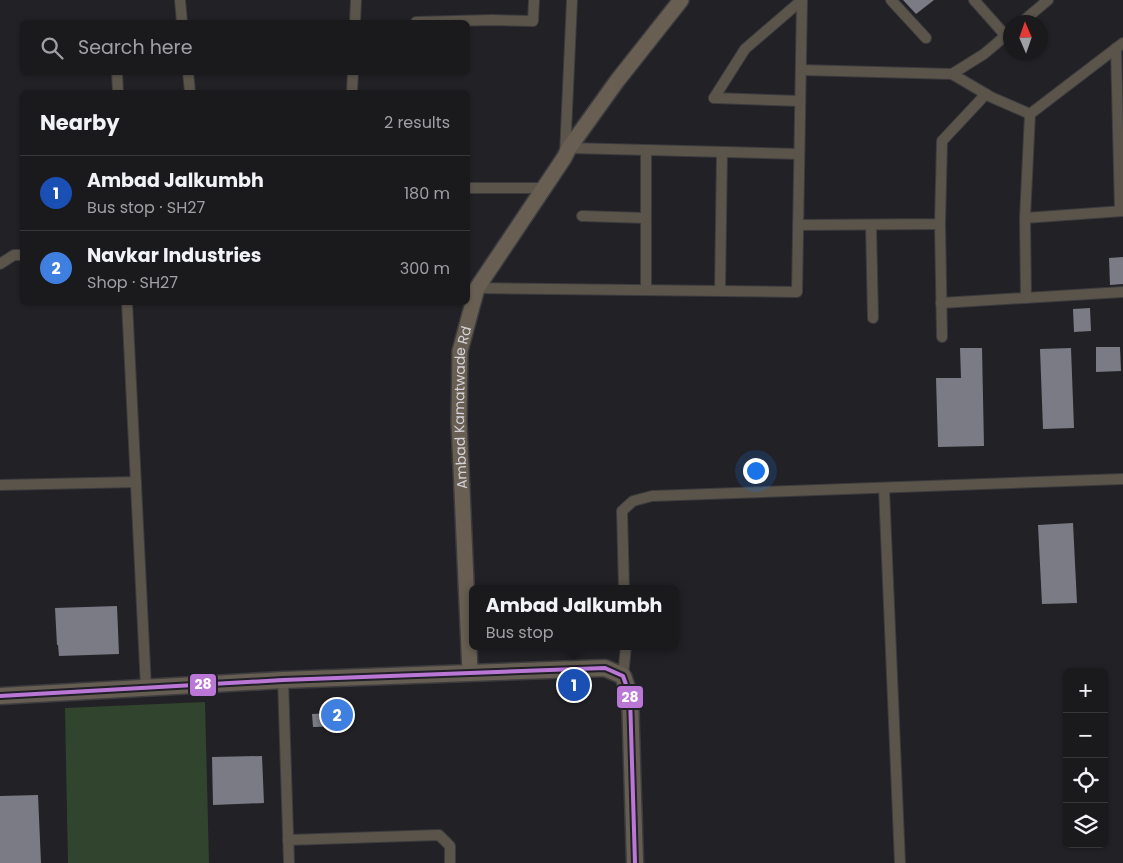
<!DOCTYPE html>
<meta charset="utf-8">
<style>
:root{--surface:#1a191c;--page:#272629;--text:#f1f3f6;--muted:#9fa0a3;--line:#38383b;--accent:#96959b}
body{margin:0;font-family:Poppins,sans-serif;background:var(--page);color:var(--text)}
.controls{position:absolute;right:15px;bottom:15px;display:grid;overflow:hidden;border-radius:8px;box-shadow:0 1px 4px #0004}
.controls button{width:45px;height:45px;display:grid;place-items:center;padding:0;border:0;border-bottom:1px solid var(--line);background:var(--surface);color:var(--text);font:25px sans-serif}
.compass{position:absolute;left:1003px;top:15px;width:45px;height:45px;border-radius:50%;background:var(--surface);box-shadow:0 1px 4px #0004;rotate:358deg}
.you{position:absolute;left:755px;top:470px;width:18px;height:18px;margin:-12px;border:4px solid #fff;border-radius:50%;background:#1a73e8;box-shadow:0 0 0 8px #1a73e833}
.badge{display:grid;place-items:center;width:32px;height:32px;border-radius:50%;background:var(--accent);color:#fff;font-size:16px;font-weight:700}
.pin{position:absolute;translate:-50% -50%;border:2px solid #fff;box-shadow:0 1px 5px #0006}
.popup{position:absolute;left:469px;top:585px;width:210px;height:65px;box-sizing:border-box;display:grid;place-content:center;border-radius:8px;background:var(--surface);filter:drop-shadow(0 1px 4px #0005);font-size:16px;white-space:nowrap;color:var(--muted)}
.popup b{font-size:19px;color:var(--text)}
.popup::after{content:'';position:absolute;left:50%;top:100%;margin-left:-10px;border:10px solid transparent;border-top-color:var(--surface)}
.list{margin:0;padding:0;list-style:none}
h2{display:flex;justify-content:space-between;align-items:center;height:65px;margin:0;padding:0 20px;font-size:21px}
h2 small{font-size:16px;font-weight:400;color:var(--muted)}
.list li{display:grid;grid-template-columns:32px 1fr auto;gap:15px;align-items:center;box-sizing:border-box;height:75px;padding:0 20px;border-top:1px solid var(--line)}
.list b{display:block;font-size:19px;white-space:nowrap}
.list p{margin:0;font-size:16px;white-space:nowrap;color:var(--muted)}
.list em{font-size:16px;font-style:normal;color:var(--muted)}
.icon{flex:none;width:28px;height:28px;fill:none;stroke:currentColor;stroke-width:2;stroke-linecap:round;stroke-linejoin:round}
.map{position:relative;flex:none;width:1123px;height:863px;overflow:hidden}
.search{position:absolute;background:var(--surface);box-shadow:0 1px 4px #0004;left:20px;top:20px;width:450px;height:55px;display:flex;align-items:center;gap:12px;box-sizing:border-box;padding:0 18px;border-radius:8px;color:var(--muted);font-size:19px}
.panel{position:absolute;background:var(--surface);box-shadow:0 1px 4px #0004;left:20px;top:90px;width:450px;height:215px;border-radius:8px}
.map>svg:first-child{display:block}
</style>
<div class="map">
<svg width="1123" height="863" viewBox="0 0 1123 863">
<rect width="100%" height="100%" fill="#222126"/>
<path fill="#31442e" d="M205,702l4,161h-141l-3,-155z"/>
<g fill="#7b7b86">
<path d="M903,0h31l-18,14z"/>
<path d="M1123,257v27l-13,1 -1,-27z"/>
<path d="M1090,308l1,23 -17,1 -1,-23z"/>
<path d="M1096,347h24l1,24 -25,1z"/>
<path d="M960,348h22l2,98 -46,1 -2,-69h25z"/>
<path d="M1071,348l3,80 -31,1 -3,-80z"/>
<path d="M1073,523l4,80 -35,1 -4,-79z"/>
<path d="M117,606l2,48 -60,2 -1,-11h-1l-2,-37z"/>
<path d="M348,712l1,14 -36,1 -1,-13z"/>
<path d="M262,756l2,47 -51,2 -1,-48z"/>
<path d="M38,795l3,68h-41v-67z"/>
</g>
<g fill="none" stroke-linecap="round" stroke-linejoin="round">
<defs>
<g id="street">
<path d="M180,0l2,22"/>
<path d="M891,0l35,38"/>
<path d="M974,0l32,36"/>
<path d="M355,22l1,-22"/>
<path d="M416,22l76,-2 41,1 1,-21"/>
<path d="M1022,22l26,-22"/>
<path d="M1116,48l4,163"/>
<path d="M801,70l151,4 32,-20 26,-22"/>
<path d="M117,72l1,20"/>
<path d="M188,72l2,20"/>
<path d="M952,74l39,23 39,17"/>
<path d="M352,92l1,-20"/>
<path d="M714,98l31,-49 57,-49"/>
<path d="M714,98l86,3"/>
<path d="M569,148l230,6"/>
<path d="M646,150v140"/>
<path d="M565,154l7,-154"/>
<path d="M468,188h77"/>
<path d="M582,216l64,2"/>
<path d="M1025,218l98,-7"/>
<path d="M940,224l2,113"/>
<path d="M798,225l142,-1 2,-83 44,-47"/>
<path d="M871,225l2,93"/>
<path d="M0,264l14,-9h8"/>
<path d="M477,288l320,4 5,-292"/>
<path d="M720,291l2,-139"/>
<path d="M1026,298l-1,-80 5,-104 93,-71"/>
<path d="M127,302l19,386"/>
<path d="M941,303l182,-11"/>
<path d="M0,485l136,-3"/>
<path d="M884,488l16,375"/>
<path d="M624,589l-2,-78 11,-10 19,-5 471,-17"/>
<path d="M623,676l3,-30"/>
<path d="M283,680l6,183"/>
<path d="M288,840l151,-5 11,11v17"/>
</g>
<g id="secondary">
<path id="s1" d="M470,672l-11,-250 1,-71 17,-63 87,-130 5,-10 48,-67 64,-81"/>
</g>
<path id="primary" d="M0,696l283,-16 322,-12 18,8 7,20 5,167"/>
</defs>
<use href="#street" stroke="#3c3b3e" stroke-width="12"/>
<use href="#secondary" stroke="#3c3b3e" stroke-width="18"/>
<use href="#primary" stroke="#3c3b3e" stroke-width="19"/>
<use href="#street" stroke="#5a544b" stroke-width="10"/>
<use href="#secondary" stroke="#685f52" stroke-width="15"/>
<use href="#primary" stroke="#655d51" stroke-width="16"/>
<defs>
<path id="bus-1" d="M0,696l283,-16 322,-12 18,8 7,20 5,167"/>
</defs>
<use href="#bus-1" stroke="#211f28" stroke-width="8"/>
<use href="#bus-1" stroke="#ba77d6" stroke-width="4"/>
</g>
<g text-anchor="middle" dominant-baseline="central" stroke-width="5" stroke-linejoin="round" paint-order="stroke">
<g font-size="14" fill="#d5d3da" stroke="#211f28">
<text stroke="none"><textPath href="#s1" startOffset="265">Ambad Kamatwade Rd</textPath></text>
</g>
</g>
<g stroke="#211f28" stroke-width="2">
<rect x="189" y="673" width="28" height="24" rx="5" fill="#ba77d6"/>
<rect x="616" y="685" width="28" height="24" rx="5" fill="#ba77d6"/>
</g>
<g font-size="14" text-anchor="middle" font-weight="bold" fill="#fff">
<text x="203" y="689">28</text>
<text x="630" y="702">28</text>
</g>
</svg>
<div class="controls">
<button>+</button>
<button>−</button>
<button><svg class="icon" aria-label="locate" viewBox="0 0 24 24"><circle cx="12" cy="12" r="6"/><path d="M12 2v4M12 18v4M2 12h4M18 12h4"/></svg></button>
<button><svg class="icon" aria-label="layers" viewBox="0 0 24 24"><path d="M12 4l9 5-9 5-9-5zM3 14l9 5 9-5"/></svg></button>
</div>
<svg class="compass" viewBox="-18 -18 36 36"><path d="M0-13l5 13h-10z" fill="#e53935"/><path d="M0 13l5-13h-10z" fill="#9fa0a3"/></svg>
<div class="you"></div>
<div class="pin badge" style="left:574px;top:685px;background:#1a4fb4">1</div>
<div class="popup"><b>Ambad Jalkumbh</b>Bus stop</div>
<div class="pin badge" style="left:337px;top:715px;background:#3f7fe0">2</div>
<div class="search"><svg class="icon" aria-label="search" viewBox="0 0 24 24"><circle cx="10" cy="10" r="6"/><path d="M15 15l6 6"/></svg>Search here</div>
<section class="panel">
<h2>Nearby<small>2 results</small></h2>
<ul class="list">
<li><span class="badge" style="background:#1a4fb4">1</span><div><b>Ambad Jalkumbh</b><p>Bus stop · SH27</p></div><em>180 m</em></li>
<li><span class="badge" style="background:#3f7fe0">2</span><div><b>Navkar Industries</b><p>Shop · SH27</p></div><em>300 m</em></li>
</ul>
</section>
</div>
